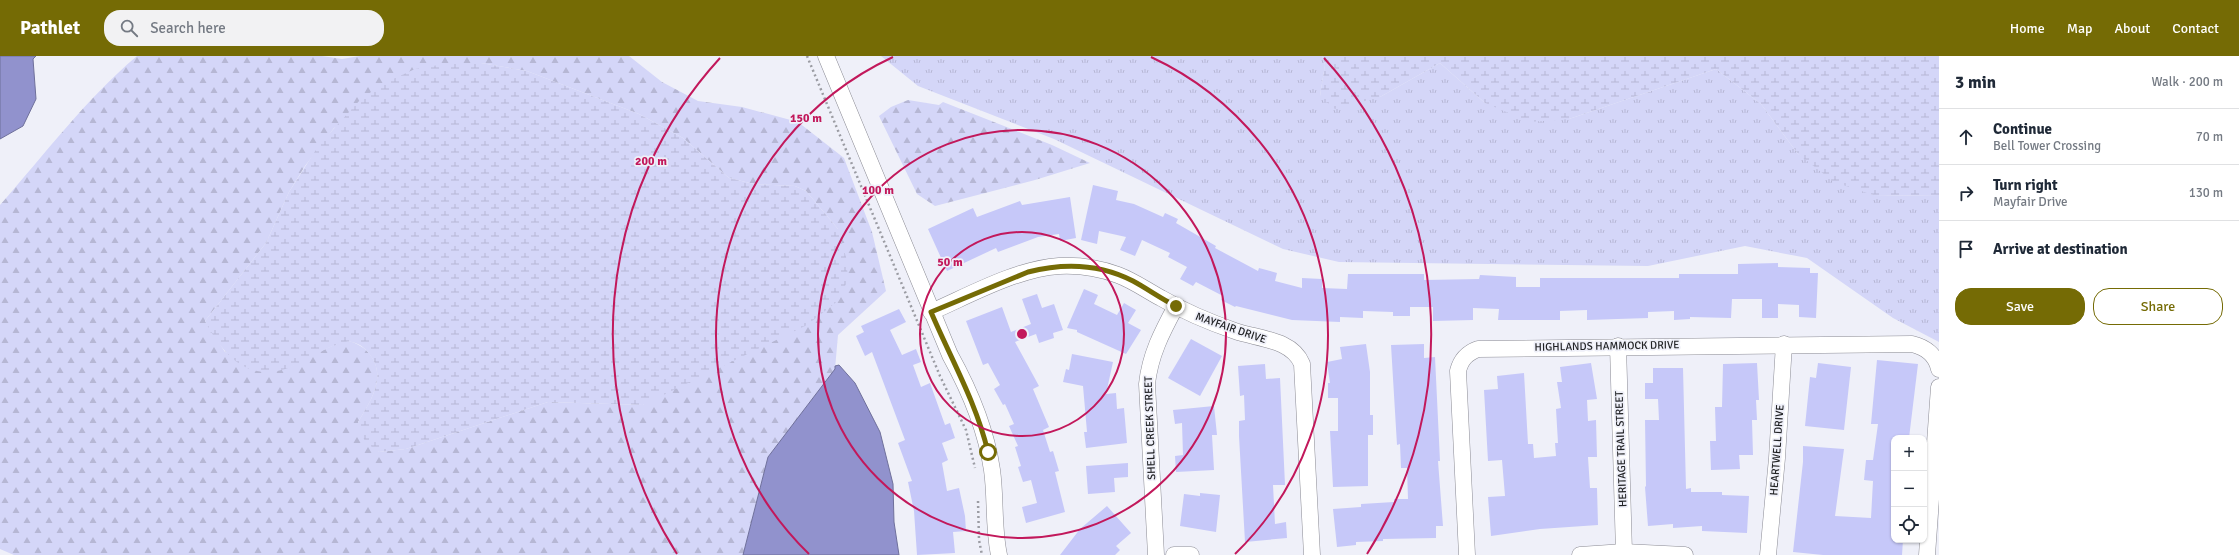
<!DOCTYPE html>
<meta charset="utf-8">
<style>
:root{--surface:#fff;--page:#f2f2f3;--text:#1f2937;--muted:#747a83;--line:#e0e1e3;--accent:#756b05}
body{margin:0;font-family:Signika,sans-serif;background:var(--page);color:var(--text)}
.controls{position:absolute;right:12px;bottom:12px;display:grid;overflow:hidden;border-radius:8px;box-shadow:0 1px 3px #0004}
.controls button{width:36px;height:36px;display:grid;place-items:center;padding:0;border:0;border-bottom:1px solid var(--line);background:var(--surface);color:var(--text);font:20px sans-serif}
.stop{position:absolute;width:12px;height:12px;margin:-9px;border:3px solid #756b05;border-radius:50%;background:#fff}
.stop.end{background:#756b05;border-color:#fff;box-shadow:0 1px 4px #0008}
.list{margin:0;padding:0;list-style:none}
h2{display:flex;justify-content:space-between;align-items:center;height:52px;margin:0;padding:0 16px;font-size:17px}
h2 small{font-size:13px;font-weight:400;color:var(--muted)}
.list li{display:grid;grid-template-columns:26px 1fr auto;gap:12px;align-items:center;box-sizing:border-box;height:56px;padding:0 16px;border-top:1px solid var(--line)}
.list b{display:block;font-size:15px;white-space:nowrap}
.list p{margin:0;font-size:13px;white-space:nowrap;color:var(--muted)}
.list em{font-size:13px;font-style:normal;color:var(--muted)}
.actions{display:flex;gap:8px;padding:12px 16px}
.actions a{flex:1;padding:9px 0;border:1px solid var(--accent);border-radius:16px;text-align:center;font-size:14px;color:var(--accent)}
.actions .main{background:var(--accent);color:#fff}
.icon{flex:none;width:22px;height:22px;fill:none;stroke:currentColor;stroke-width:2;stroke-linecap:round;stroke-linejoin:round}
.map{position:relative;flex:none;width:1939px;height:499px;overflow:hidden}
header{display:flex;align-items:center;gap:24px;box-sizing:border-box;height:56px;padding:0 20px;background:var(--accent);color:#fff}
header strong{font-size:19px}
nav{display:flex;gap:22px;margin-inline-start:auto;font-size:14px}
.search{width:280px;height:36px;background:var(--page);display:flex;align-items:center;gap:10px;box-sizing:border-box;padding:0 14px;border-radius:16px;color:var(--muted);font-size:15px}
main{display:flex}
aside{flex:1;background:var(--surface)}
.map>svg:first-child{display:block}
</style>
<header>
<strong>Pathlet</strong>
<div class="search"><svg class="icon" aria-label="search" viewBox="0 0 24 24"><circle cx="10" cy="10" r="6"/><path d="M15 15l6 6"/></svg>Search here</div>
<nav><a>Home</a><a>Map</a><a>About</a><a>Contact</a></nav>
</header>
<main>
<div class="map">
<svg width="1939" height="499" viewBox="0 0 1939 499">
<defs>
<pattern id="grass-tufts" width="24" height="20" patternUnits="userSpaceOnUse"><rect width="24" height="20" fill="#d4d6f8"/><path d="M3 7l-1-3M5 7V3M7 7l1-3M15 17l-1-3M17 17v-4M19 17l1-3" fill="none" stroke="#b6b7d4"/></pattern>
<pattern id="forest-firs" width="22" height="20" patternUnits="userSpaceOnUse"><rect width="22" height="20" fill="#d4d6f8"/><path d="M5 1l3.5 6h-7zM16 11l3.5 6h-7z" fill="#b6b7d4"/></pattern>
<pattern id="wetland-marsh" width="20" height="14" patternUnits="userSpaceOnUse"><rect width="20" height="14" fill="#d4d6f8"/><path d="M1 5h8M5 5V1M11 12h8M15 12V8" fill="none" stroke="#b6b7d4"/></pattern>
</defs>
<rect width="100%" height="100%" fill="#eff0f9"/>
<path fill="url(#grass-tufts)" d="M881,0h441l3,9 -5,31 60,1 60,-34 45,40 84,16 147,-50 45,35 37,50 75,41 66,1v146l-46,-24 -86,-60 -62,-12 -97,20 -309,-4 -56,-13 -229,-110 -136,-53z"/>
<g fill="url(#forest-firs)" fill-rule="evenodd">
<path d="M137,0h185l20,3 18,-3h269l33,26 36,19 44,6 56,15 46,36 28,74 14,59 -48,44 -3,34 -67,88 -25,98h-729l-14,-6v-344c45,-51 85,-105 137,-149zM481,7l46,8 112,43 44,24 46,40 25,6 41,2 11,5 32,38 -195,176 -95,-3 -142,47 -27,3 -21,-30c14,-23 31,-49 8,-72 -4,-4 -14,-9 -19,-9 -13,2 -45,20 -57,26l-65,-15 -20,-31 61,-78 23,-51 16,-26 29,-38z"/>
<path d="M908,44l31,5 4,-3 109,43 38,18 -55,17 -100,26 -18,-12 -38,-78 12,-9z"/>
</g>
<g fill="url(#wetland-marsh)">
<path d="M1322,0h617v140l-66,-1 -39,-13 -36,-28 -37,-50 -45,-35 -147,50 -39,3 -45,-19 -45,-40 -60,34 -45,12 -15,-13 5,-31z"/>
<path d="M450,7h31l46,8 112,43 44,24 46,40 25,6 41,2 11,5 32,38 8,28 2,22 -9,21 -32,25 -164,80 -95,-3 -142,47 -27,3 -14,-10 -7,-20c15,-25 31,-49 7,-73 -4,-4 -14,-9 -19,-7 -20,4 -37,18 -55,25 -43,17 -68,-12 -86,-46l61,-78 23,-51 30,-47 41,-45 22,-16 33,-15z"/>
</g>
<g fill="#9192cd" stroke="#6f709b">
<path d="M0,0h36l-3,3 3,40 -13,27 -23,13z"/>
<path d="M839,309l16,18 25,49 13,52 1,38 5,33h-156l25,-98 67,-88v-3z"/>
</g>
<g fill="#c6c8f9">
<path d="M1093,129l25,6 -2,9 18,4 29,13 2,-4 13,6 -2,4 40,23 -1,2 43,23 1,-3 18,5 -2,8 27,7v-10l20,1v9l25,1 1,-15h76v6l55,-1 1,-4 36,2v10h24v-9h139v-4h59v-10l40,-1v4l32,1v5h8l-2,45 -17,-1v-12l-21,-1v14h-16v-19h-30l-1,19 -41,-1v2l-16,1v-9l-26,1v6l-61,2v-10l-27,1v9h-62l1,-11 -26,-1v12l-40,1v-14h-23v9h-17v-4l-30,-1v7l-23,-1v5l-48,-2 -56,-14 -1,1 -14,-7 2,-4 -27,-14 -3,4 -13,-7 7,-12 -19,-10 2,-4 -28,-13 -7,16 -15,-6 6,-13 -27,-6 -2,13 -16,-4z"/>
<path d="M1070,141l6,41 -16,3 -1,-7 -21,3 -40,15 -2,-4 -49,23 -19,-42 45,-21 4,9 43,-16 2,4z"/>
<path d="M1084,233l14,6 -4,9 23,11 7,-12 12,7 -8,13 13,7 -15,24 -49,-22v-2l-10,-2z"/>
<path d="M1037,238l5,14 12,-4 9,26 -10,3 1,5 -15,5 -3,-9 -21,8 24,44 -6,3 16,38 -6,3 7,22 3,-1 6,20 -4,1 10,40 -39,11 -4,-16 15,-4 -6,-23 -8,2 -5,-15 3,-1 -6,-19 3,-1 -9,-20 5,-2 -9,-20 -2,1 -9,-16 6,-4 -12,-22 -5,2 -17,-44 36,-14 9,25 20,-8 -9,-25z"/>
<path d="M899,253l7,13 -16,8 12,25 14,-6 5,13 -8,3 8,22 9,-4 15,42 5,-2 5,15 -13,5 6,17 -6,3 5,28 12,-3 6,28 1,15 -13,1 2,21 -38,2 -3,-44 -6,-29 4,-1 -14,-38 7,-3 -33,-88 -7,4 -9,-20 8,-4 -3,-6z"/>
<path d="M1191,283l31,17 -22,40 -32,-18z"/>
<path d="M1366,288l4,28v43h3v20h-5v51l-35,1 -3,-56h8v-33h-10v-15h2l-3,-21 15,-3 -2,-12z"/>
<path d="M1424,288v14l11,-1 5,104h-2l5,65h-7v12l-53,1v2l-27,1v3l-19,2 -4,-38 28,-2v-3l33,-2v-3h14l-1,-31h-6l-1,-24 -3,1 -6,-100z"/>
<path d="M1072,298l41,8 -7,32 10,-1 1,16 7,-1 3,35 -41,5 -2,-16h3l-4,-46 -20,-4 3,-13 3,1z"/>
<path d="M1877,304l41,4 -9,74h-15v102h9l-1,15h-79l-30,-3 10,-90v-16l41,3 -9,67 36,2 2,-37 -9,-1 2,-20h7l5,-36h-7z"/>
<path d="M1591,307l6,36 -10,1 1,21 8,-1 1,37h-9l2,31h7l1,37 -58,4 -49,7 -3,-39 17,-1 -3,-36 -14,1 -4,-71 14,-1 -1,-13 27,-3 4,71h5l1,14 22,-2 -1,-13h3l-2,-34 5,-1 -4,-26h5l-2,-15z"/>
<path d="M1757,307l2,37h-3l1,20h-5l1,35h-14l1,14 -29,1 -1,-29h6l-1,-34h7l1,-43z"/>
<path d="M1818,307l33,4 -7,63 -39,-4 5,-49 6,1z"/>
<path d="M1265,308l1,15 14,-1 5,107h-12l2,39 11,-2 1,16 -42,4 -6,-106v-15l6,-1 -1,-25 -4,1 -2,-30z"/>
<path d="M1653,312h30l3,121 5,-1v4h31v3l27,1 -2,37 -45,-2v-5l-29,2v-4l-25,2 -3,-39 1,-1 -1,-66h14l-1,-21h-13v-16h8z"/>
<path d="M1214,350l3,29h-5l2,35 -38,2 -1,-16 8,-1 -1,-32 -7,1 -2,-14z"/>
<path d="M1128,407v14l-14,1 1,14 -27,2 -2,-28z"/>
<path d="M1200,437l20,2 -4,37 -36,-6 4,-32 16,2z"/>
<path d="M1107,450l24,27 -15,13 4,4 -5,5h-55l20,-26z"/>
</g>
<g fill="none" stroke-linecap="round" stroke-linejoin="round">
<defs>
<g id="minor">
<path d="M826,0l124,299c20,36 36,74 42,115 4,28 1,57 7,85"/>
<path d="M931,256c39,-17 85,-43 128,-46 20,-1 40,2 59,9 16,6 28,15 43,23 24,14 48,24 74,33 23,8 57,8 67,33l10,191"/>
<path d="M1618,290l6,206"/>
<path d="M1156,499l-9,-171c3,-29 15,-52 29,-78"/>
<path d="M1174,499h17"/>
<path d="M1467,499l-9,-184c3,-12 9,-18 20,-22l434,-5c13,3 24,11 27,25"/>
<path d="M1580,499l44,-3 61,3"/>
<path d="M1768,499l9,-97 7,-114"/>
<path d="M1927,499l12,-168"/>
</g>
</defs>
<use href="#minor" stroke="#8b8b94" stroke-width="17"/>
<g stroke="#9b9ca3" stroke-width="2.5" stroke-dasharray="2 3" stroke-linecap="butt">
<path d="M807,0l133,320 26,54 9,38"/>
<path d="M978,445l1,39 3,15"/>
</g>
<use href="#minor" stroke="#fff" stroke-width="16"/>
</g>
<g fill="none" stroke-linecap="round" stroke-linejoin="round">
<path stroke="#756b05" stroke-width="5" d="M988,396c-12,-50 -37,-93 -57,-140l97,-40c35,-9 72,-8 105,9 15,8 28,18 43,25"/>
</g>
<g fill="none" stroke="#c2185b" stroke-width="2">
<circle cx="1022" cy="278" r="102"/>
<circle cx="1022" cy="278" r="204"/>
<path d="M809 498A306 306 0 0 1 893 1M1151 1A306 306 0 0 1 1235 498"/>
<path d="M677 498A409 409 0 0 1 720 2M1324 2A409 409 0 0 1 1367 498"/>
</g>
<g text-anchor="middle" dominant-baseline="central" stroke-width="3.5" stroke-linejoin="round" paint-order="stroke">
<g font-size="11" fill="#212225" stroke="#eff0f9">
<text transform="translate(1231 272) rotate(19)">MAYFAIR DRIVE</text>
<text transform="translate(1607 290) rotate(-1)">HIGHLANDS HAMMOCK DRIVE</text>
<text transform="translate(1150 372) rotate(-92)">SHELL CREEK STREET</text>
<text transform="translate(1621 393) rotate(-92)">HERITAGE TRAIL STREET</text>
<text transform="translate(1777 394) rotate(-86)">HEARTWELL DRIVE</text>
</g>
</g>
<circle cx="1022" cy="278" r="6" fill="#c2185b" stroke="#eff0f9" stroke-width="2"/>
<g font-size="12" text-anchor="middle" font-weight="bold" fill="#c2185b" stroke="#eff0f9" stroke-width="3.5" stroke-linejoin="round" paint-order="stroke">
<text x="806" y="66">150 m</text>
<text x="651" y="109">200 m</text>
<text x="878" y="138">100 m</text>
<text x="950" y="210">50 m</text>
</g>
</svg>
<div class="controls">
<button>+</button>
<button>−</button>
<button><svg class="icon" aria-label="locate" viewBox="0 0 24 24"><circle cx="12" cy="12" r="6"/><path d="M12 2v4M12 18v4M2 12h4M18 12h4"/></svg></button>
</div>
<div class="stop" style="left:988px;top:396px"></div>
<div class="stop end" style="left:1176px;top:250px"></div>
</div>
<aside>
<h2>3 min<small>Walk · 200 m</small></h2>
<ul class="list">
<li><svg class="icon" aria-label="ahead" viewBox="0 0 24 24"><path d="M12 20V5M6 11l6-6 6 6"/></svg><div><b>Continue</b><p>Bell Tower Crossing</p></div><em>70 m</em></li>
<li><svg class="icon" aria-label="right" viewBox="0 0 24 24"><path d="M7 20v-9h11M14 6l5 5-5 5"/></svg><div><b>Turn right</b><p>Mayfair Drive</p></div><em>130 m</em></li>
<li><svg class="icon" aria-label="arrive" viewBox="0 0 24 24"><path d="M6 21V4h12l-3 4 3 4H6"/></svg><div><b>Arrive at destination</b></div></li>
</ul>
<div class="actions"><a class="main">Save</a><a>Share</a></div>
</aside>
</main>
